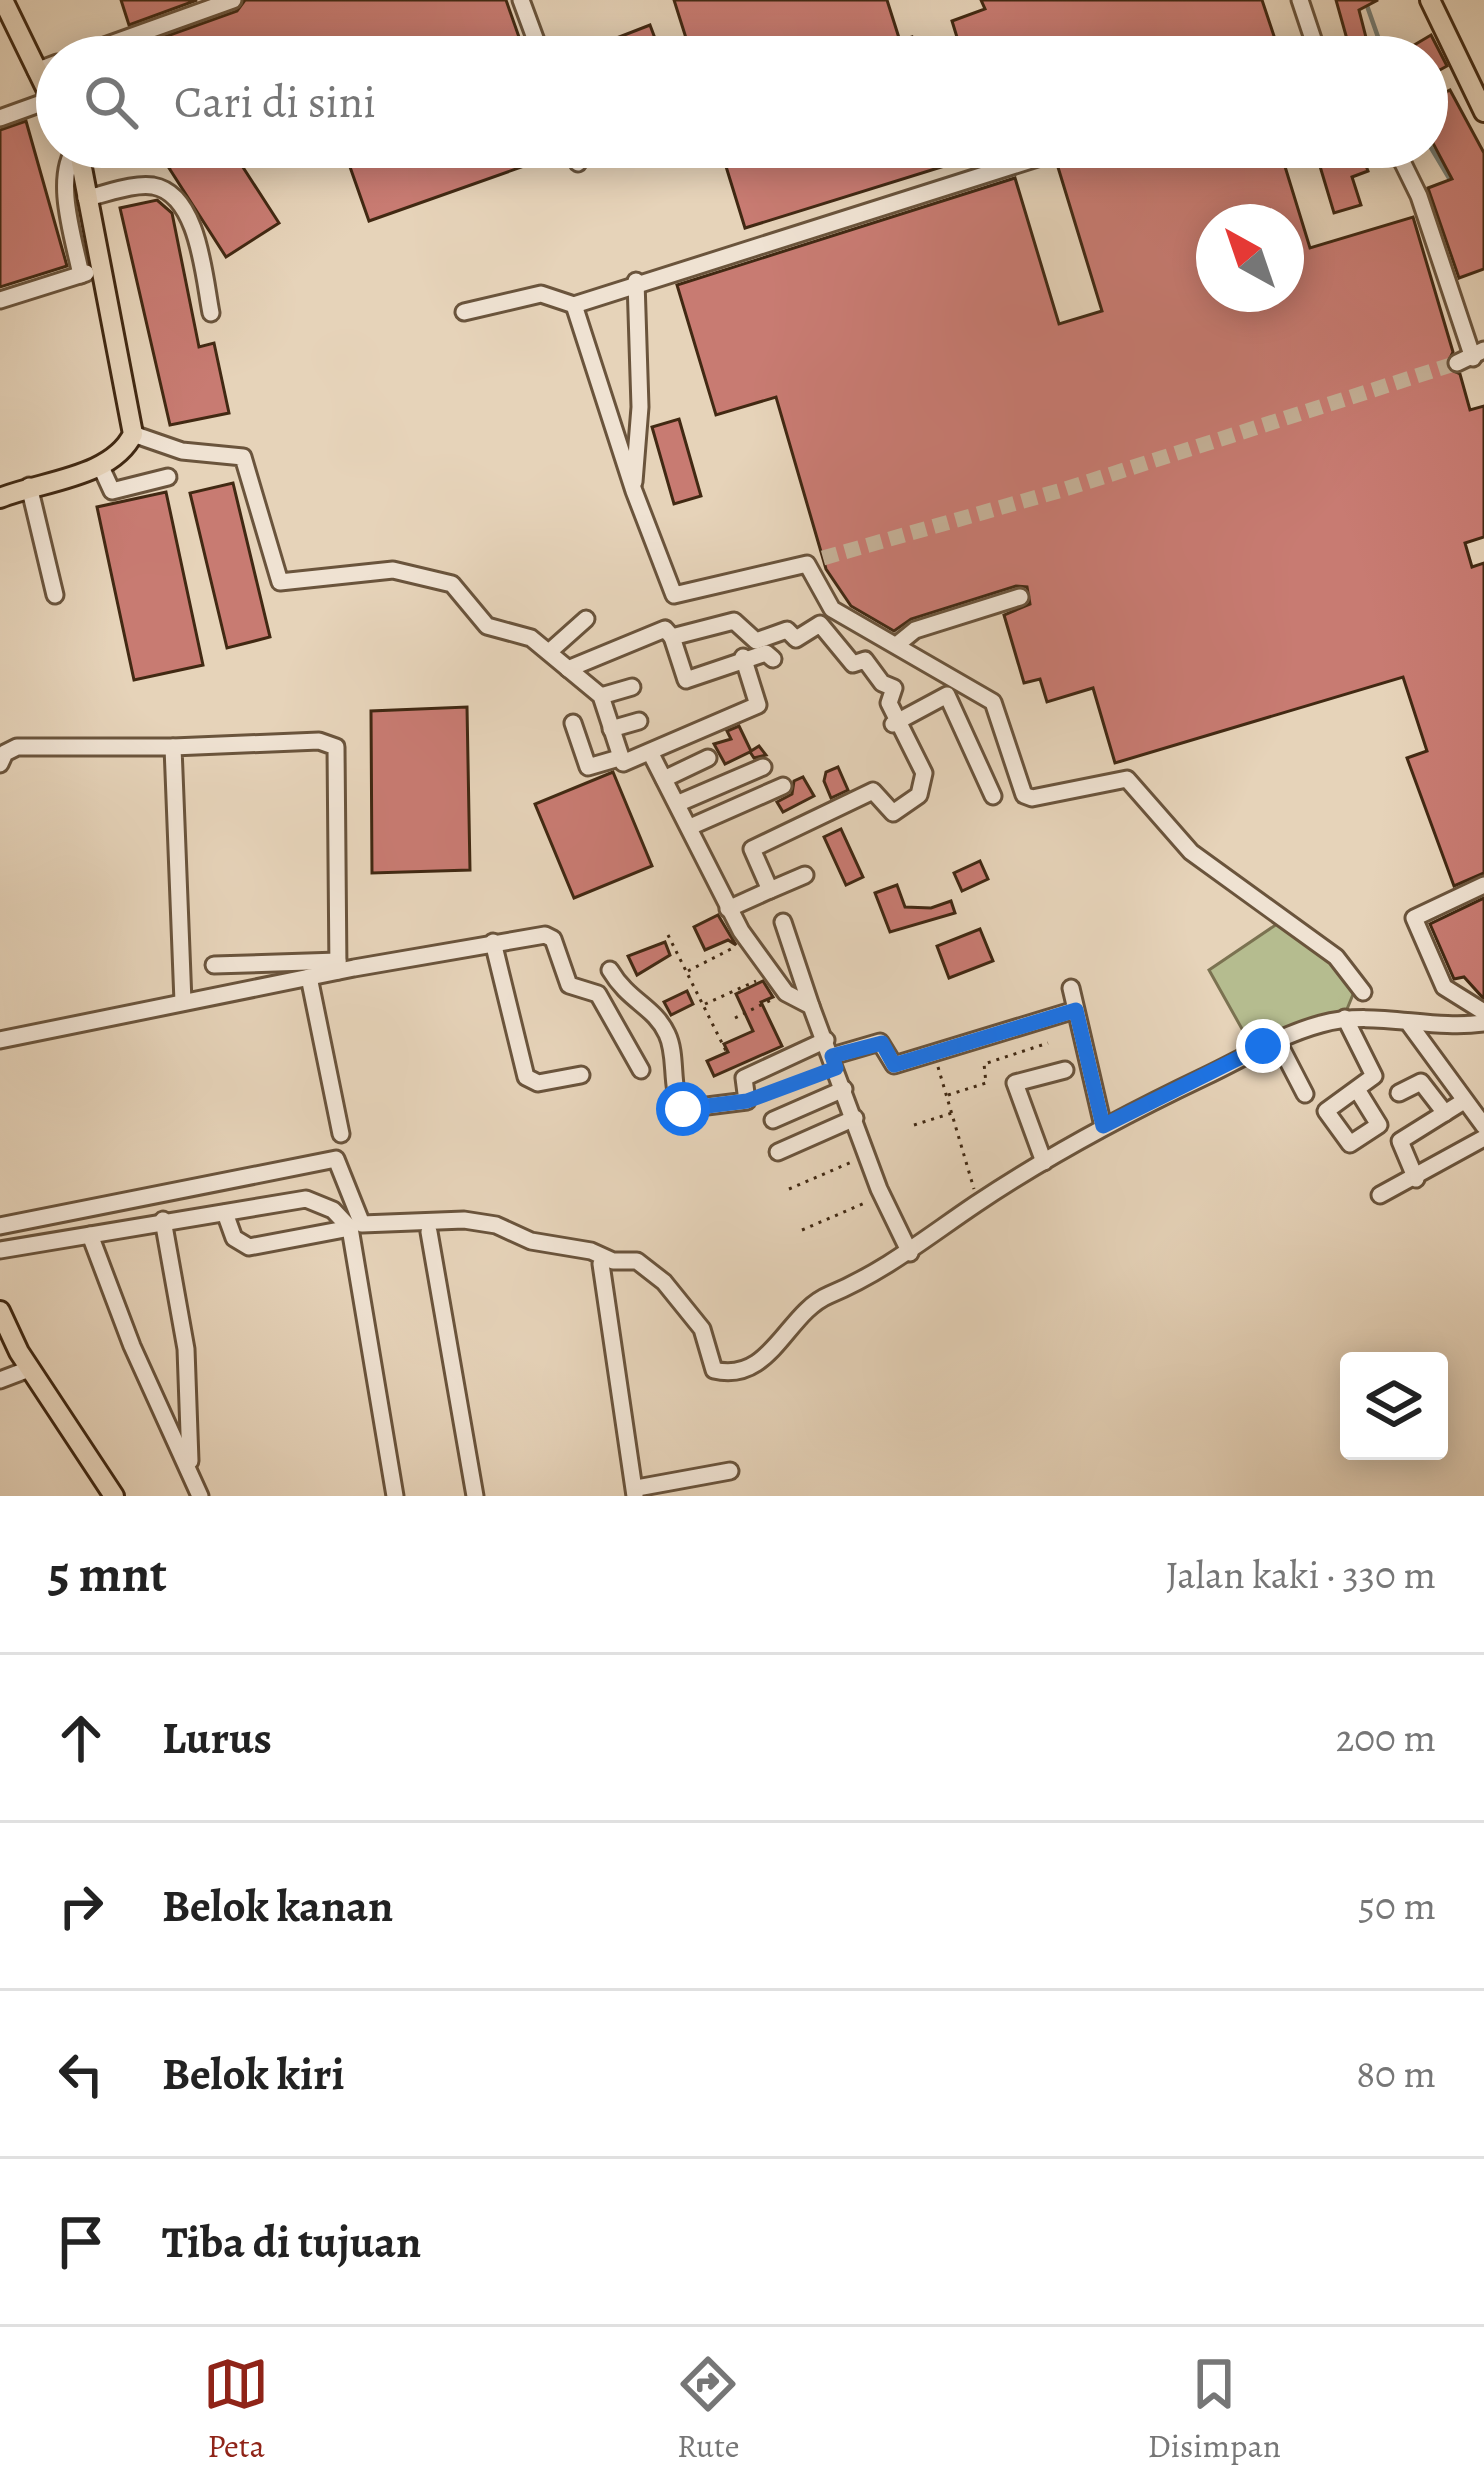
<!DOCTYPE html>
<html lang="id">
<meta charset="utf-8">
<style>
:root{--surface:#fff;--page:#f2f2f2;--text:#222;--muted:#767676;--line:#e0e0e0;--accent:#8f2418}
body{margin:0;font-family:Alegreya,serif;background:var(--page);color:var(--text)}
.controls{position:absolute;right:36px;bottom:36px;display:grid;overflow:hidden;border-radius:12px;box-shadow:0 6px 30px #0003}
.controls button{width:108px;height:108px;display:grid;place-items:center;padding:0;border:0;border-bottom:3px solid var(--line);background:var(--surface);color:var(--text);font:60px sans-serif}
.compass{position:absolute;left:1196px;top:204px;width:108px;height:108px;border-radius:50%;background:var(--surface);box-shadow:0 6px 30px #0003;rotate:320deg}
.stop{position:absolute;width:36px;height:36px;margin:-27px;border:9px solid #1a73e8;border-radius:50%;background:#fff}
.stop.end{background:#1a73e8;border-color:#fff;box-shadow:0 3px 12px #0008}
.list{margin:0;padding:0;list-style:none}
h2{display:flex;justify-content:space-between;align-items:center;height:156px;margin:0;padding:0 48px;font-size:51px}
h2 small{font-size:39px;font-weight:400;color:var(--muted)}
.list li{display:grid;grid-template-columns:78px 1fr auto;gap:36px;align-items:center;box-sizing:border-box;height:168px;padding:0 48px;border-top:3px solid var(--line)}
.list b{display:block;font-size:45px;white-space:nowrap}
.list em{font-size:39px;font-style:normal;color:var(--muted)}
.icon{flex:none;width:66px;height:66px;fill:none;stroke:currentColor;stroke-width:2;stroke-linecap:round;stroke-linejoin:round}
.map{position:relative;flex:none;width:1484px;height:1496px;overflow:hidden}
.search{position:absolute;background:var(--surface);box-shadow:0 6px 30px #0003;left:36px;right:36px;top:36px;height:132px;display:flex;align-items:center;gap:30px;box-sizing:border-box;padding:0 42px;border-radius:66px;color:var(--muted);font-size:45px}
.sheet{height:828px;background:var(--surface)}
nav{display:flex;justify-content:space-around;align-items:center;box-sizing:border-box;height:168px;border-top:3px solid var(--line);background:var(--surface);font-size:33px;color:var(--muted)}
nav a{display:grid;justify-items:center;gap:6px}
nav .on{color:var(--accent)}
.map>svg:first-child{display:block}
</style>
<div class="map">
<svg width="1484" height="1496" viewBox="0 0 1484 1496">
<rect width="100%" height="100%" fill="#e6d3b9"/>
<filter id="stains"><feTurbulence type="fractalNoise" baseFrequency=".00167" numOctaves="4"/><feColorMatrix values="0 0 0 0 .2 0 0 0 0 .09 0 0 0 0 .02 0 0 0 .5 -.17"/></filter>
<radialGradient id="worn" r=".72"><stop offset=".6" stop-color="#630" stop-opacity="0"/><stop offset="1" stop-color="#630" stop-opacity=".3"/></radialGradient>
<path fill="#b5bc8f" stroke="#7b7251" stroke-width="3" d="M1280,922l53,36 21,34 -9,22 -94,31 -42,-75z"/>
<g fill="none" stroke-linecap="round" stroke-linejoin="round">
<g stroke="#767e75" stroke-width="4.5">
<path d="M1365,0l20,57"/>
<path d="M1427,141l25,42"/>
</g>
</g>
<g fill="#c87b72" stroke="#412913" stroke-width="3" fill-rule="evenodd">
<path d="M121,0h76l-68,25z"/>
<path d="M245,0h261l20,57h-399l-2,-6 112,-40z"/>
<path d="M674,0h213l13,41 12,-4 6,20h-226z"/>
<path d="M981,0h281l19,57h-318l-11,-36 33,-12z"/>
<path d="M1336,0h42l-19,10 11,43 -18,4z"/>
<path d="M650,25l12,32h-92v-1z"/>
<path d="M1431,35l16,31 -20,11v-20h-33z"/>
<path d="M1450,90l34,63v116l-25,9 -31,-90 24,-9 -25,-47v-30z"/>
<path d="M26,121l41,145 -67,21v-157z"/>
<path d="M202,147h62l-27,11 42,65 -53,34 -57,-89z"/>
<path d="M343,147h217l1,6 -192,68z"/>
<path d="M720,147h225l6,17 -206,64z"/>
<path d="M1091,147h188l31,101 103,-31 40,135 -7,15 14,7 10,36 14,-4v131l-19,6 7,24 12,-4v310l-30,13 -47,-128 20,-7 -24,-74 -288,86 -22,-75 -46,14 -7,-23 -16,4 -20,-68 26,-11 -3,-17 -11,-1 -105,33 -17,12 -43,-25 -25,-37 -50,-172 -60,18 -39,-130 338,-107 44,146 43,-13 -45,-147zM1214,222h72v72h-72z"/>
<path d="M1342,147h17l9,24 -16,6 9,28 -27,8 -15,-50 27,-8z"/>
<path d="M157,200l15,13 27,134 15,-4 15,70 -59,12 -50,-217z"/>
<path d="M679,419l22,77 -27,8 -22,-77z"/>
<path d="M233,483l37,154 -43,11 -37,-155z"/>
<path d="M166,492l37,173 -69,15 -37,-173z"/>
<path d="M467,707l3,163 -98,3 -1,-162z"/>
<path d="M739,726l12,25 8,-5 7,9 -12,3 -4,-6 -25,12 -11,-20 17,-5 -4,-8z"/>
<path d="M838,767l10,23 -17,8 -7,-17 2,-9z"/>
<path d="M613,772l39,94 -78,32 -39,-94z"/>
<path d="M803,777l11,19 -31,16 -6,-10 15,-8 2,-13z"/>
<path d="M841,829l22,48 -17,8 -22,-48z"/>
<path d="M980,861l8,18 -26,12 -8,-18z"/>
<path d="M897,885l8,22 26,1 20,-7 4,12 -65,19 -15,-39z"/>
<path d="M1484,898v99l-1,1 -19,-21 -10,2 -24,-55z"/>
<path d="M718,915l18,30 -8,-5 -23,10 -11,-23z"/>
<path d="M980,929l13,32 -44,17 -12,-32z"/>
<path d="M665,942l5,13 -33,20 -9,-19z"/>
<path d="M763,981l10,16 -12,5 21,44 -68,30 -7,-15 21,-9 -4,-8 29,-13 -17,-37z"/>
<path d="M687,991l6,13 -22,11 -7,-13z"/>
</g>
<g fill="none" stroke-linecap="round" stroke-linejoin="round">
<path stroke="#c5b198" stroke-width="15" stroke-dasharray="15 8" stroke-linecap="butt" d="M823,558l239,-68 395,-127"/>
<defs>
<g id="minor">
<path d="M521,0l21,57"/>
<path d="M1300,0l19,57"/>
<path d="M74,57l159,-57"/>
<path d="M36,71l21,-8"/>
<path d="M0,118l50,-18"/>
<path d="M76,147c-23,31 -2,92 5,128"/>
<path d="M572,147l6,16"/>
<path d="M1395,147l24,49 54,162"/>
<path d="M86,198c20,-4 47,-15 67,-12 46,8 51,92 58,127"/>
<path d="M0,300l86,-27"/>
<path d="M574,305l60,186 40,104 133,-31 25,45 161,93 31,93 8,3 95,-19 64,73 145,105 27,35"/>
<path d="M464,312l77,-18 33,11 498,-158"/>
<path d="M1457,363l27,-13"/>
<path d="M133,434l49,17 61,6 37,125 113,-12 59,14 35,42 44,12 70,58 22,67 135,-58 -15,-48"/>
<path d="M100,465l12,26 56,-14"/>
<path d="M634,482l6,-75 -4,-126"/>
<path d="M29,486l26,109"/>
<path d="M672,637l14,43 80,-27 7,6"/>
<path d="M899,643l16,-13 105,-33"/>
<path d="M549,652l37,-33"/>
<path d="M568,669l97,-40 7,8 62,-16 22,20 31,-11 9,9 24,-15 33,40 12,-4 17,23 12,5 -5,15 35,70 -5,22 -26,18 -20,-22 -121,58 18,41 -42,19"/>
<path d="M601,696l31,-9"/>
<path d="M573,723l15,44 31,-9"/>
<path d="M893,724l54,-29 46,101"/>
<path d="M611,729l28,-8"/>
<path d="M651,754l90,177 45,62 25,13 68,183 31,64"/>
<path d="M0,764l5,-11 12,-6h156"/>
<path d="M664,779l44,-21"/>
<path d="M679,803l84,-36"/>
<path d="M690,827l93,-41"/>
<path d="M1484,885l-70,33 30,69 40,25"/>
<path d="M770,890l35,-15"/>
<path d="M783,922l28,84"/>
<path d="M493,942l33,135 12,6 43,-8"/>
<path d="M214,965l124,-4"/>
<path d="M610,970c19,32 44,36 57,64 11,23 2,55 16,75l64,-8 -3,-23 82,-38"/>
<path d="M309,977l32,157"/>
<path d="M1071,988l32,138"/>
<path d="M183,1002l-10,-255 146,-6 17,6 2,224"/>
<path d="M1345,1018l29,58 -48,35 24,33 29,-19 -21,-34"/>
<path d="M1410,1025l74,101"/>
<path d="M0,1040l354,-72 191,-33 8,4 16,46 29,9 43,76"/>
<path d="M1277,1040l28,54"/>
<path d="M832,1056l48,-14 14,23 181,-55"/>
<path d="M1399,1093l22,-11 24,31"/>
<path d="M773,1120l71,-31"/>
<path d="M778,1152l77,-34"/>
<path d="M1044,1162l-29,-79 50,-13"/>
<path d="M1416,1179l-16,-38 64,-40"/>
<path d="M1380,1195l104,-57"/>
<path d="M225,1213l9,25 15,9 101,-19"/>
<path d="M163,1220l23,129 4,112"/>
<path d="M0,1226l336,-67 26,65 102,-4 32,5 35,16 60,10 22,10h24l27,21 38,47 12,41c57,14 72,-57 115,-75 55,-23 98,-58 147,-91 73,-49 150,-90 230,-128 38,-18 74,-41 115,-52 53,-15 109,7 163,-1"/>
<path d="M429,1232l46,264"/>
<path d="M90,1235l42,111 68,150"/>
<path d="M0,1250l306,-51 27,11 17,18 45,268"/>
<path d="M601,1264l34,232"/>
<path d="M0,1380l29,-11"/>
<path d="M637,1488l93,-17"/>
</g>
<g id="major">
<path d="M3,0l54,111"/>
<path d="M1430,0l54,112"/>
<path d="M0,498c41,-17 112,-20 133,-64l-55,-287"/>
<path d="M0,1311l19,41 95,144"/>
</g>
</defs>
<use href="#minor" stroke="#6a543c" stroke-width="21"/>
<use href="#major" stroke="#412913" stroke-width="24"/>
<g stroke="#412913" stroke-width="3" stroke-dasharray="3 6" stroke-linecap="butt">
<path d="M668,935l60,120"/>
<path d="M688,971l45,-23"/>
<path d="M705,1004l51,-23"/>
<path d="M735,1018l36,-18"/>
<path d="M938,1067l36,122"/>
<path d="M948,1095l38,-12 -2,-19 64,-21"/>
<path d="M760,1097l58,-22"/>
<path d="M914,1125l38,-12"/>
<path d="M789,1189l65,-28"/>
<path d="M802,1230l65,-28"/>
</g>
<use href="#minor" stroke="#efe2d2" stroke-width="15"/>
<use href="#major" stroke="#e6d3b9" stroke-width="18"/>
</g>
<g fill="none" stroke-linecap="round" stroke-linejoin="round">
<path stroke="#1a73e8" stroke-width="15" d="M683,1109l64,-8 89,-33 -4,-12 50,-13 12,22 182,-55 27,116 160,-80"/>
</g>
<rect width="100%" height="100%" filter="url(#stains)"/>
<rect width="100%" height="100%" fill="url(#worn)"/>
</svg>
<div class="controls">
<button><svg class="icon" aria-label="layers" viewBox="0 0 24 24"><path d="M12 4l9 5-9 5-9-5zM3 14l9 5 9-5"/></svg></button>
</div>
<svg class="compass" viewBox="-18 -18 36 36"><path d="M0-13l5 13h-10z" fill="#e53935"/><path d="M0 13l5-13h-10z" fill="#767676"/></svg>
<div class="stop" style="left:683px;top:1109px"></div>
<div class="stop end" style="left:1263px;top:1046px"></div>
<div class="search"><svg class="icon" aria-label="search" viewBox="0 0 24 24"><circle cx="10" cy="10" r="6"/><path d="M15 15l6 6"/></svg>Cari di sini</div>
</div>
<section class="sheet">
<h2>5 mnt<small>Jalan kaki · 330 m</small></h2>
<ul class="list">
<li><svg class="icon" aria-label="ahead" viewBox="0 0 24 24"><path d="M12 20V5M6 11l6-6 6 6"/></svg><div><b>Lurus</b></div><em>200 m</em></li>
<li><svg class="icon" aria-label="right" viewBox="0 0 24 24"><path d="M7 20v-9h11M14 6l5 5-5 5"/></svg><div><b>Belok kanan</b></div><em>50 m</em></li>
<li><svg class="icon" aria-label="left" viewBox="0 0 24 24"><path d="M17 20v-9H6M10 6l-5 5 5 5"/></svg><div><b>Belok kiri</b></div><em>80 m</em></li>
<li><svg class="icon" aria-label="arrive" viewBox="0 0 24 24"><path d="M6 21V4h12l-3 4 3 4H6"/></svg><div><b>Tiba di tujuan</b></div></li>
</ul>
</section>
<nav>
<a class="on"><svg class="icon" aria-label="map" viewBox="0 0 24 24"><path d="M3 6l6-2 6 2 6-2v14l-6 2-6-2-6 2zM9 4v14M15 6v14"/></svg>Peta</a>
<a><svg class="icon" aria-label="directions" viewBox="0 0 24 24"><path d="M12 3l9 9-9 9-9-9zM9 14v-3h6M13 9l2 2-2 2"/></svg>Rute</a>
<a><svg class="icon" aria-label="saved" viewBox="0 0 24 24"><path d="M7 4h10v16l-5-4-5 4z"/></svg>Disimpan</a>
</nav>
